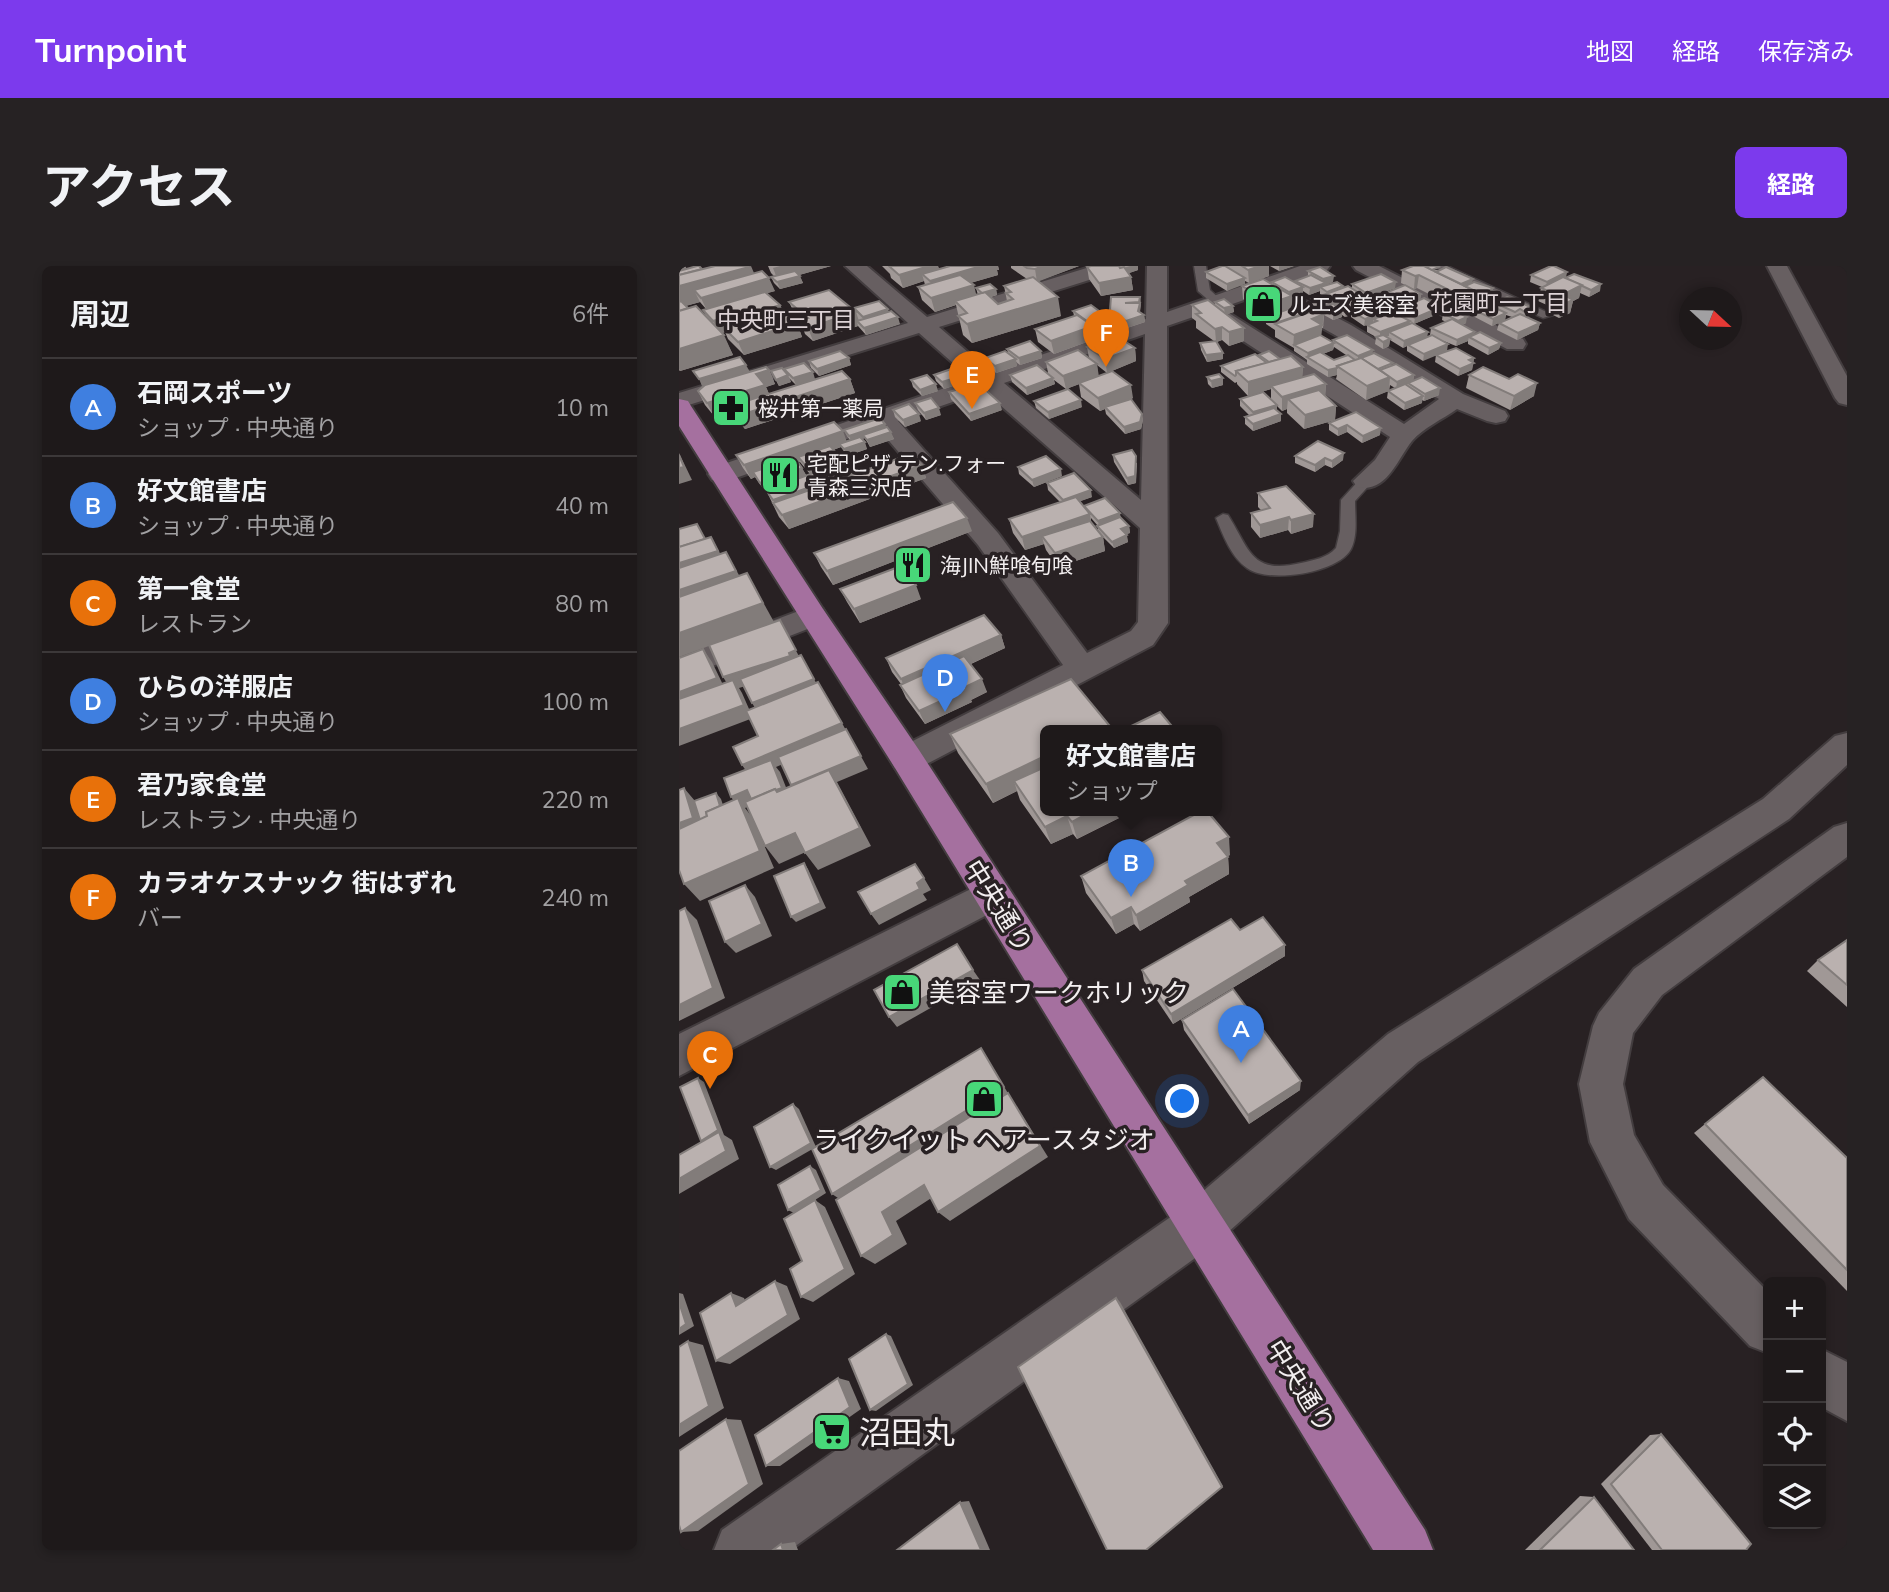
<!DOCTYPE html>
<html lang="ja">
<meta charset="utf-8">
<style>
:root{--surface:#1e191a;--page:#262223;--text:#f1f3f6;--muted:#a1a0a2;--line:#3c3839;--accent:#7c3aed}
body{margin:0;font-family:Mulish,"Noto Sans JP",sans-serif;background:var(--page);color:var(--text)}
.controls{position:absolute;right:21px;bottom:21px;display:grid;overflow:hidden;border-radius:10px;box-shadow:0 4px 10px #0003}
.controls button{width:63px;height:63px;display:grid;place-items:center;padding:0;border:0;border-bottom:2px solid var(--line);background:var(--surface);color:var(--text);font:35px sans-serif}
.compass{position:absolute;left:1000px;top:21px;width:63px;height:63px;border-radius:50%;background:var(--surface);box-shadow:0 4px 10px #0003;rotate:112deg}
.you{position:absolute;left:504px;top:836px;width:24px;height:24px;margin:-18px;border:5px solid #fff;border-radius:50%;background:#1a73e8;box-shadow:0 0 0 10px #1a73e833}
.badge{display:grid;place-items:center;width:46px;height:46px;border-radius:50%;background:var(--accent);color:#fff;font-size:23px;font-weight:700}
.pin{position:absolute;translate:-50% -58px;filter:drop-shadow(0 2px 4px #0008)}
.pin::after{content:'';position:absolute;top:37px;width:24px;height:21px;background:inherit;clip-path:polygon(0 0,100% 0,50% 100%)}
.popup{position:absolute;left:361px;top:459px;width:182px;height:91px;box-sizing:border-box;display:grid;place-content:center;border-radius:10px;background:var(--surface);filter:drop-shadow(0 2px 5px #0005);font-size:23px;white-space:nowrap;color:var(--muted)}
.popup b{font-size:26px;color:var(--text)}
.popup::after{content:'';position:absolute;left:50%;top:100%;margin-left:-14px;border:14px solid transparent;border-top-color:var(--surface)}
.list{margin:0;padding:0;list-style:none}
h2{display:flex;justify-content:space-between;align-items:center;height:91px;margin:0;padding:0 28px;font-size:30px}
h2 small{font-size:23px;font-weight:400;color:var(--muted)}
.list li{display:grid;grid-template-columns:46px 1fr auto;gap:21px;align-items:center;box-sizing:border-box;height:98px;padding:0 28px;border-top:2px solid var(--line)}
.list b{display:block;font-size:26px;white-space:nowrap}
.list p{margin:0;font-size:23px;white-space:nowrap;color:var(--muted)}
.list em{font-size:23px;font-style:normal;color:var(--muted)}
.icon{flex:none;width:38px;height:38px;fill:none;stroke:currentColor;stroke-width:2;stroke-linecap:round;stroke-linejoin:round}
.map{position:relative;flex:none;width:1168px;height:1284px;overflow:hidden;border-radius:10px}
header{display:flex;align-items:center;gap:42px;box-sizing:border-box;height:98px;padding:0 35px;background:var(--accent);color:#fff}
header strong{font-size:33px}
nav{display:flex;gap:38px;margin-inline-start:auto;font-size:24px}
.intro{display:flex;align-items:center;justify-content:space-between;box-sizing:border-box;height:168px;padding:0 42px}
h1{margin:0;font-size:49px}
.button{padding:18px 32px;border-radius:10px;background:var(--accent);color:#fff;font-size:24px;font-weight:700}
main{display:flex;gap:42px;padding:0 42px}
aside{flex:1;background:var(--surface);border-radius:10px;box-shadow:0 4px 10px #0003}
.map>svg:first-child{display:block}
</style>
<header>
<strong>Turnpoint</strong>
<nav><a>地図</a><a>経路</a><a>保存済み</a></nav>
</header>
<div class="intro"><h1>アクセス</h1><a class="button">経路</a></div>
<main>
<aside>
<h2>周辺<small>6件</small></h2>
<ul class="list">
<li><span class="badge" style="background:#3f7fe0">A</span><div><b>石岡スポーツ</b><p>ショップ · 中央通り</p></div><em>10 m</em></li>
<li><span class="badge" style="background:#3f7fe0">B</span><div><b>好文館書店</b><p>ショップ · 中央通り</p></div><em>40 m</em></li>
<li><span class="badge" style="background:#e8710a">C</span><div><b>第一食堂</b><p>レストラン</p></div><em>80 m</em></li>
<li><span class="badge" style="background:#3f7fe0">D</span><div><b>ひらの洋服店</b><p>ショップ · 中央通り</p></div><em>100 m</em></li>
<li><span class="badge" style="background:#e8710a">E</span><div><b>君乃家食堂</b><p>レストラン · 中央通り</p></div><em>220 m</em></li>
<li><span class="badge" style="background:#e8710a">F</span><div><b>カラオケスナック 街はずれ</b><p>バー</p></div><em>240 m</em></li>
</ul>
</aside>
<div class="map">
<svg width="1168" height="1284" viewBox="0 0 1168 1284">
<rect width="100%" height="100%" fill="#282123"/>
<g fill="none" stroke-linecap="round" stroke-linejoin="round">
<defs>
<g id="lane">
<path d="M515,0h12l4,24 11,10v4h-8l-15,-13z"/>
<path d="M753,0h15l106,49 -10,3z"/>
<path d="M687,211l7,4 -18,20c0,15 3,34 -4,48 -12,24 -83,35 -104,19 -16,-11 -24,-33 -31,-50l7,-4 5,1c22,35 23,60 73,48 13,-3 26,-5 35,-15l4,-17 1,-31 20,-22z"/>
</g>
<g id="street">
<path d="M166,0h22l60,51 166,-51h31l-3,4 -182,57 52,45 155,-53 1,-53h20v46l133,-46h30l-3,4 -48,17 72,38 112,69 42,17 3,5 -3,5 -9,2 -9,-2 -30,-12c-14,10 -34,19 -45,32 -15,19 -26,53 -55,46l-4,-6 22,-21 15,-23 -188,-123 -35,12 1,297 -15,22 -234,123 -12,4 -12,-4 -5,-9 5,-9 168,-85 -85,-120 -100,-117 -148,52 -9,2 -9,-2 -4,-6 4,-6 259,-89 -52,-46 -240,75v-15l229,-70zM582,28l74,41 104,64 -35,25 -183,-116zM466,68l-4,166 -137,-117zM305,125l156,137 -2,94 -7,9 -44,22 -89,-120 -100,-112z"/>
<path d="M674,0h26l144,73 3,5 -3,5h-16l-151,-79z"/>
<path d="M133,340l11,3 4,7 -4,7 -144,56v-23z"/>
<path d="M1168,557v34l-185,138 -29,38 -10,51 11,51 29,50 105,107v61l-18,-7 -121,-127 -39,-77 -11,-58 14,-58 6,-13 35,-44 200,-142z"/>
<path d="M520,936l17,7 7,17 -7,17 -426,307h-76l8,-20 460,-321z"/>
<path d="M1142,1083l26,13v59l-26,-14z"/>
</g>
<g id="secondary">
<path d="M1088,0h20l60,110v29l-8,-2 -4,-5z"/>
<path d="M1168,467v32l-58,54 -371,243 -202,181 -17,7 -17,-7 -7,-17 7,-17 206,-175 375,-235 72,-63z"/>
<path d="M312,613l13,5 6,11 -6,11 -325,170v-42z"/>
</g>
<path id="primary" d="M0,133l9,2 3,5 132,203 96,141 506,780 8,20h-60l-478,-782 -216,-342z"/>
</defs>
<use href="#lane" stroke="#433d3f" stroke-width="3"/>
<use href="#street" stroke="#433d3f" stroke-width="4"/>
<use href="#secondary" stroke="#433d3f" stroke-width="4"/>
<use href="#primary" stroke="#433d3f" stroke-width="4"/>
<use href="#lane" fill="#675f61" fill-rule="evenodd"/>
<use href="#street" fill="#675f61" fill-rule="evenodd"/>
<use href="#secondary" fill="#675f61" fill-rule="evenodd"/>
<use href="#primary" fill="#a5709f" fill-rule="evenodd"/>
</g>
<g fill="#a09896" fill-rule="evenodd">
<path d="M0,0h6l2,3 67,4 -2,1 23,17 -8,2 13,12 3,6 14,12 5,14 -58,18 -16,-16 -3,-7 -3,1 11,22 -53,16 -1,-1zM21,36l6,7 -3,1 3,6 -18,-8 -3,-2z"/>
<path d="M89,0h63l-32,9 4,8 -23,6 -6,-6 -3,-6 3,-1 -3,-3z"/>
<path d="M203,0h56l1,3 11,-3h48l1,4h-2l1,5 -28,8 6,12h2l-2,-7 20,1 1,6 -6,2 7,7 9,-3 -3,-15 23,-7 -16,-11v-2h68l-41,15 23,35 -89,27 -9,-8 -7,-30 -21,7 -13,-12 -4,-13 7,-2 -1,-4 -21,7 -12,-10 -1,-4z"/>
<path d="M412,0h47v4l-9,3 2,4 2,13 -32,6 -12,-17 -2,-12z"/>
<path d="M542,0h39l9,10 -20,7 -4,-2 -18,10 -21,-13v-6z"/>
<path d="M591,0h24l-15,5z"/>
<path d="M723,4h37l33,13 21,5 -1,3 7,2 -2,7 -9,5 6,3 1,-5 38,5 -1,7 -5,2 13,6 -2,7 -21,10 -20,-10 2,-7 13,-6 -6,-2 -1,5 -13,6 -21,-11 1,-6 10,-5 -5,-2 -1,4 -13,5 -46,-23 -3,1 -13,-6z"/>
<path d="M629,5l25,11 -8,3 27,3v-4l43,4 -25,10 4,2v2l3,-1 1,-5 43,-2 -1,6 21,7 -1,6 -26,11 13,13 4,-2h-1l1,-7 15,-6 -4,-2 1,-7 23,10 -4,2 13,10 26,8 -2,6 -11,6 -20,-11v-3l-12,5 -15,-6 -18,21 -16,-10v-5l-4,2 -13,-8 -1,6 -6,3 -8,-5 1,-7 -9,-5v-7l6,-3 -9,4 -13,-9v-2l-6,2 -3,-2v2l-9,3 -9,-5 -1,13h-2v7l12,7v-2l39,13 20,12 22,10 -1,6 26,14 -15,6 -2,-1v3l-18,7 -17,-12 1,-7 -22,9 -30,-21 1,-4 -9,2 -21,-13v-4l-13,-9v-3l-19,-11v-7l-9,-6v-7l4,-1 -27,-17 -1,-13 30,-2v-2l23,1v-2l13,-5zM624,25l6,4 11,-4v3l2,1 -10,4v6l11,7v2l-18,-1 -13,-5v-10l11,-4zM719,43l-1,5 -5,-2v-1zM655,81l12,8 -12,5 -11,-6 10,-4zM711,119l5,3 -6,3z"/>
<path d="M852,9l35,3 34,13 -11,6 -9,-4 -1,5 -6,3 -3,12 -11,5 -12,-6 2,-6 -11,-5 3,-13 1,-1 -12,-5z"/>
<path d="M110,36l66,9 -1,-3 34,4 12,12 -34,11 -8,-9 -45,15 -8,-7 -5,-14h1l-6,-5z"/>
<path d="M536,36l18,4 1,6 -7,2 17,27 -15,5 -7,-6 -5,2 6,17 -16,3 -6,-12 -1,-7 14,-2 -18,-13v-7l-4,-3v-13l23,1z"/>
<path d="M462,37l-1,9 4,3 1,7 -18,6 -16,-11 -1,-7z"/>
<path d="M394,45l42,17 -16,8 -5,-4 1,7 -41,15 -16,-12 -3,-13 39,-13z"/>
<path d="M408,81l48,1 1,13 -29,12 -10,-8 1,11 35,22 -2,1 11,15 1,6 -2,9 -16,5 -19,-20 -1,-5 -5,2 -19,-14 -2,-13 -13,5 -12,-9 1,4 -28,11 -15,-13 -2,-7 38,-2 -2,-11 43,-4z"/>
<path d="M328,83l34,2 1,7 -22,7 -4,-3 1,4 -21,7 -9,-9 -2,-6 23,-5z"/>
<path d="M580,89l21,4 23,8 -1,10 24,7 -1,12 11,10 -1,14 -31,9 -17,-16v-4l-5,2 -5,-5v5l4,3v7l-28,10 -8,-7v-7l5,-1 -10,-10v-7h31v-10l-23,7 -11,-12v-2l-2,1 -14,-11v-6l38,-9z"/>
<path d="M757,89l38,3 -2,12 -14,6 -23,-14z"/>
<path d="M170,92l2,7 -32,11 -8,-8 -2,-7z"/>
<path d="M105,103l31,10h35l5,14 -110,36 -8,-9 -5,-10 -18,6 -9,-11 -7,-14 71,-21 6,14 -9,3 3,7 27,-9 -7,-7 2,4 -12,4 -8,-15 15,2z"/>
<path d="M255,109l37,5 -27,9 -8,-8z"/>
<path d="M790,109l65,21 -24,14 -44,-22z"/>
<path d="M528,111l16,8 -11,3 -4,-4z"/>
<path d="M232,114l27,11 -16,5 -9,-9z"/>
<path d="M270,126l53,18 -31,11 -20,-22z"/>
<path d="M355,135l48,6 -33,12 -13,-11z"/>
<path d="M236,137l26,12 -15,5 -8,-10z"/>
<path d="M214,144l28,11 -16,6 -10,-10z"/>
<path d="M677,146l24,23 -18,8 -15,-11 -9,4 -9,-6v-7z"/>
<path d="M208,161l7,12 -24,8 -5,-9 -3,1 5,10 -20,7 -6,-9 -8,3 3,7 -10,4 -16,13 -10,-12h-2l8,13 -42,15 -9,-13 -4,2 -8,-11 -7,-13 111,-14 3,-1 -3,-4 -3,-6z"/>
<path d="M639,175l25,19 -11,8 -7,-3 -10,7 -20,-9v-7z"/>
<path d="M434,189l24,8 -1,20 -8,2 -14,-23z"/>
<path d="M243,199l4,13 -137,51 -10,-12 -13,-27 91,-17z"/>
<path d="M339,201l44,9 -28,11 -15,-13z"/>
<path d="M368,217l45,14 -12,4 4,6 36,10 9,9 1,7 -4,1 2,8 -14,6 -11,-11 2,14 -47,16 -12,-17 -2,-6 -19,6 -12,-17 -4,-14 51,-17 -12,-12zM412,252l7,8v5l-7,-8z"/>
<path d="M579,227l55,34 -22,7 -3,-4 -28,8 -9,-11v-14l10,-3 -3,-3z"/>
<path d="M293,265l-139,54 -12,-18 -7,-14z"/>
<path d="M161,323l81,10 -61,24 -13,-21z"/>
<path d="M322,369l4,13 -34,16 16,28 -16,8 1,2 -47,22 -19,-26 -6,-13 1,-1 -9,-12 -6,-14z"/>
<path d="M430,459l1,6h-65l88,80 -56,28 -4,-5 -22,10 -31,-44 -3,-9 -24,12 -35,-50 -8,-19z"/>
<path d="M551,589l-2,1 1,18 -40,23 1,5 -50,29 -6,-7 -18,10 -30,-41 -5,-17z"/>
<path d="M561,664l45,15v11l-112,68 -29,-43 -2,-11z"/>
<path d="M1168,674v67l-40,-36 11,-11z"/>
<path d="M503,754l118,70 -51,34 -65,-94z"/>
<path d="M1084,811l84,81v133l-153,-158z"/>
<path d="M982,1168l85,116h-94l-51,-66 49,-49z"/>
<path d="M901,1230l14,1 40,53h-109z"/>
</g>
<g fill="#827c7a">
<path d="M0,0h6l2,4 -8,2z"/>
<path d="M72,0l3,7h-2l3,9 14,-4 6,13 -68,20 -6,-13 -7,-8 6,12 -21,6v-22z"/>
<path d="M101,0h51l-53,15 -5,-13z"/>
<path d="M250,0h9l3,10 -19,-2 2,7 -21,7 -4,-13z"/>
<path d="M302,0h17l1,4h-2l1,5 -65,19 -3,-13z"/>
<path d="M364,0h36l-42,16 -2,-13z"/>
<path d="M451,0h8v4l-17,6 -1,-7z"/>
<path d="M581,0h9v10l-20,7 -1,-13z"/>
<path d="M600,0h15l-15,5z"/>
<path d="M888,6l-1,6 -21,10 2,-6z"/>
<path d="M740,9l-2,13 -3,1 1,-13z"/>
<path d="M121,10l3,7 -23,6 -3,-7z"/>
<path d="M655,10l-1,6 -8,3v4l-5,-2v4l-11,4 1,-7 12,-4 1,-5z"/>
<path d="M452,11l2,13 -32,6 -2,-13z"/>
<path d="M566,12v6l-18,7v-7z"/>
<path d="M794,13l-2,7 -7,3 -3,-5z"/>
<path d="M717,16l-1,6 -29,11v-6z"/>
<path d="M922,18l-1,7 -11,6 2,-7z"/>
<path d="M295,19l3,13 -22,3 1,4 -21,7 -4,-14z"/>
<path d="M903,19l-3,13 -6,3 -3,12 -11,5 7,-25z"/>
<path d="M624,21v7l-11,4v11l-21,8v-14l18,-6v-5z"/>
<path d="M317,23l1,6 -14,4 -1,-6z"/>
<path d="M680,27v6l-23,5v4h-12v-2z"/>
<path d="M800,27l-3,13 -13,5 2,-13z"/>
<path d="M820,27l-2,7 -12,6 2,-7z"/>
<path d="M742,28l-1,6 -27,11v-7z"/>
<path d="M379,31l3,19 -89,27 -5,-19z"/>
<path d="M461,31l1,6 -2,14 5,-2 1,7 -18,6 -1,-18z"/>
<path d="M695,34v7l-23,4v4l-6,2 1,-7z"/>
<path d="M101,39l6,14 -46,14 -6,-13z"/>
<path d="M554,40l1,6 -9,3 -1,-7z"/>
<path d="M762,41l-1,6 -26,11 1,-6z"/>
<path d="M854,42l-1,7 -8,4 1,-7z"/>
<path d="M209,43l2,7 -25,7 -2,-6z"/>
<path d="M713,43l-1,7 -18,3v3l-9,4 1,-7z"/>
<path d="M663,44v7l-9,3v-6z"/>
<path d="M177,46l4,12 -3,-3 1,5 -45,15 -5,-13z"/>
<path d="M827,47l-1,7 -13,6 1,-7z"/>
<path d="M645,48l-3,24 -27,7 -1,3 1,-13 18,-16z"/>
<path d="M51,50l6,13 -14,-3 3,6 -5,2 -7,-13z"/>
<path d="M219,51l2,7 -34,11 -2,-7z"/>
<path d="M788,51l-1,6 -9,4 1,-6z"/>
<path d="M731,55l-1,7 -20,4v4l-9,3v-7z"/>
<path d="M435,56l1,6 -16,8 -1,-7z"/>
<path d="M118,57l5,14 -58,18 -6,-13z"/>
<path d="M861,57l-2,7 -21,10 1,-7z"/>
<path d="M414,60l2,13 -41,15 -3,-13z"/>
<path d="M543,61v13l-6,2 -1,-13z"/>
<path d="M565,62v13l-15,5v-14z"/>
<path d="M749,66l-1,7 -19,6 -1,1 -4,2 1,-7z"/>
<path d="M796,66l-1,7 -5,-2 -1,4 -12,5 1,-6z"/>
<path d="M45,69l9,20 -53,16 -1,-2v-20z"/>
<path d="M711,73l-1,7 -6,3v-7z"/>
<path d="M655,77l-1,7 -23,9 -3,-2 1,-4z"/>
<path d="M822,77l-2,6 -11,6 1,-7z"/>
<path d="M769,78l-1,7 -24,10 1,-7z"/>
<path d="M456,82l1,13 -29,12 -2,-14z"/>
<path d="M694,84l-1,7 -14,5v-6z"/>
<path d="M362,85l1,7 -22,7 -1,-7z"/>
<path d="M544,87v6l-16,3 -1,-7z"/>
<path d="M170,92l2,7 -32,11 -2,-7z"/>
<path d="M795,92l-2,12 -14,6 2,-7 9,-9z"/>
<path d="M337,93l1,7 -21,7 -1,-7z"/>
<path d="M418,98l2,13 -33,12 -3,-13z"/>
<path d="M67,99l4,7 -48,14 -3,-7z"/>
<path d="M624,101l-1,14 -31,5v3l-23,7v-14z"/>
<path d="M658,102v7l-9,2v-7z"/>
<path d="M90,104l6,14 -9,3 5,11 -41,8 2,4 -18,6 -7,-13 49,-29z"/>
<path d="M134,106l2,7 -19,6 -3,-7z"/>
<path d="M290,108l2,6 -27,9 -2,-7z"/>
<path d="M109,109l3,7 -12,4 -3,-6z"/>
<path d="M735,109l-1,7 -17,7 1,-7z"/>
<path d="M711,111l-1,14 -23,9 1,-14z"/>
<path d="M374,112l2,6 -28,11 -1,-7z"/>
<path d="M544,112v7l-11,3 -1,-7z"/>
<path d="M171,113l5,14 -110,36 -7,-13z"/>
<path d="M858,117l-3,13 -24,14 4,-14z"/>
<path d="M257,118l2,7 -16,5 -2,-6z"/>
<path d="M647,118l-1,14 -37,1 -1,10 -5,2v-14z"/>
<path d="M452,119l2,13 -26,10 -2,-1v2l-5,2 -2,-13z"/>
<path d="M761,122l-1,7 -15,6 1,-7z"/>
<path d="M744,130l-1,7 -18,7 1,-7z"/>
<path d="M402,134l1,7 -33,12 -1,-7z"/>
<path d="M321,137l2,7 -31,11 -2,-7z"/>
<path d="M598,139v6l-24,7v-6z"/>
<path d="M657,140l-1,14 -31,9 1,-14z"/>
<path d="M260,142l2,7 -15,5 -2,-7z"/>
<path d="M240,148l2,7 -16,6 -2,-7z"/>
<path d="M463,148l1,6 -2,9 -16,5 -1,-7z"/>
<path d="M602,148v7l-28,10v-7z"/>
<path d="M206,158l3,7 -25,4 2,3 -13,5 -3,-7z"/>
<path d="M668,159v7l-9,4v-7z"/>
<path d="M702,162l-1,7 -18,8 1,-7z"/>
<path d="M164,165l5,14 -9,-1 2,3 -39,14 -4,-4 2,5 -44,15 -3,-5 2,5 -4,2 -7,-14z"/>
<path d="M212,166l3,7 -24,8 -3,-7z"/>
<path d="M186,176l2,7 -20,7 -3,-7z"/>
<path d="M155,184l2,7 -10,4 3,6 -19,7 -3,-7 14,-12z"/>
<path d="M0,187l13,27 -13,4z"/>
<path d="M665,187l-1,7 -11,8v-7z"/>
<path d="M457,190v27l-8,2 -1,-7z"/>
<path d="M646,192v7l-10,7v-7z"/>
<path d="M243,199l4,13 -137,51 -7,-14z"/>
<path d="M123,202l4,7 -42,15 -4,-7z"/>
<path d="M382,203l1,7 -28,11 -2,-7z"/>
<path d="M177,205l5,14 -81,29 -7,-14z"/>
<path d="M412,224l1,7 -27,10 -2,-7z"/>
<path d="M441,247l1,7 -22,8 -1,-7z"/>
<path d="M411,248l2,13 -50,9 2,8 -19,6 -3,-13z"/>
<path d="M635,248l-1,13 -22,7v-14z"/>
<path d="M610,251l-1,13 -28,8v-13z"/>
<path d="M288,252l5,13 -139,54 -6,-14z"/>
<path d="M450,260l1,7 -8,3 -1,-7z"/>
<path d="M448,269l1,7 -14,6 -2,-6z"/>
<path d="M32,271l15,27 -47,16v-17z"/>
<path d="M424,271l2,14 -47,16 -3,-14z"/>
<path d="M47,286l18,32 -65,23v-17z"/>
<path d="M68,307l27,49 -95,35v-24z"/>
<path d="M237,319l5,14 -61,24 -6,-14z"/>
<path d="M101,354l23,44 -5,6 -59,18 3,5 11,25 -74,28v-17l53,-38 -9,-14z"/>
<path d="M322,369l4,13 -98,45 -6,-14z"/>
<path d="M24,383l9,13 14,29 -47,16v-15z"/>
<path d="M135,413l7,13 -61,24 -8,-13z"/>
<path d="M303,413l5,13 -16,8 1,2 -47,22 -6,-13z"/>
<path d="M163,457l7,13 -73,31 4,5 11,28 -37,4 -9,4 7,9 22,51 -74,33 -16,-17 56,-75 -9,-12 20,-19 -9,-13z"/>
<path d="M430,459l1,6h-13z"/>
<path d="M167,463l22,40 -31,13 34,64 -53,24 -13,-17 -5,-55z"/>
<path d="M366,490v21l-31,4 3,10 -24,12 -7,-19z"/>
<path d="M5,522l11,13 21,-8 5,6 8,24 -50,17v-17z"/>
<path d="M413,545h41l-56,28 -5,-17z"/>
<path d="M388,550l6,18 -22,10 -6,-17z"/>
<path d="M116,567l13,18 -29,13 -14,-18z"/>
<path d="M550,571l1,18 -11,6 -2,-18z"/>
<path d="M549,591l1,17 -40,23 1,5 -50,29 -4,-16 49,-34z"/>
<path d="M125,597l4,6 18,39 -30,14 -5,-5z"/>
<path d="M245,612l7,12 -8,4 4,6 -48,25 -8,-11z"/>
<path d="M66,619l10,12 17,39 -36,17 -11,-11z"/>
<path d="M452,641l3,17 -18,10 -5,-16z"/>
<path d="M6,642l12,12 28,78 -46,23v-16z"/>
<path d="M606,679v11l-112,68 -2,-10z"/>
<path d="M294,704l7,10 -83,47 -8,-10z"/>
<path d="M302,782l31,52 -165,104 -15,-10z"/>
<path d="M19,812l6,4 20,53 8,5 7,19 -60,35v-15l29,-34 -7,-4z"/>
<path d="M622,815l-1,9 -51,34 -1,-9z"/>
<path d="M329,827l40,64 -98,64 -12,-9z"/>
<path d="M114,838l6,5 17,38 -40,23 -6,-3z"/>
<path d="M131,900l6,4 10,23 -11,7 10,7 30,67 -42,28 -12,-5 44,-28 -51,-56 -6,-3z"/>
<path d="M245,919l12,10 -40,26 11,23 -32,20 -14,-8 21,-44z"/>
<path d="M96,1015l12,5 13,33 -70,45 -14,-3z"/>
<path d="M0,1027l4,1 11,32 -15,9z"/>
<path d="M52,1027l13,5 5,13 -13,-5z"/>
<path d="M437,1032l4,4 103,184 -77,64z"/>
<path d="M207,1068l5,2 22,49 -37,26 -6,-1z"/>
<path d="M9,1075l15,4 21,63 -45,29v-12z"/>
<path d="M159,1112l11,3 12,28 -81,57h-14z"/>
<path d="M47,1153l15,1 22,64 -65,47 -17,1z"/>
<path d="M290,1235l21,49h-9l-21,-48z"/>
<path d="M116,1276l3,8h-15l-2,-6z"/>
</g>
<g fill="#bab1af" stroke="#827c7a" stroke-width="2">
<path d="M18,0h2l3,3 -23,6v-4z"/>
<path d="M36,0h33l1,1 -70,19v-11z"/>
<path d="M210,0h40l-30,9z"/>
<path d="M271,0h31l-51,15 -8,-7z"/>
<path d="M345,0h19l-8,3 -8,-1z"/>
<path d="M412,0h28l1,2 4,-1 7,10 -32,6 -12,-16z"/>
<path d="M543,0h3l20,12 -18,6 -21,-12z"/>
<path d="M563,0h18l-12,4z"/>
<path d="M734,0h11l55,27 -14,5 -46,-23 -4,1 -13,-6z"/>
<path d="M746,0h12l2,1 -7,3z"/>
<path d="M872,0h3l13,6 -20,10 -16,-7z"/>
<path d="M641,1l14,9 -11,3 -15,-8z"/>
<path d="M767,1l27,12 -12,5 -25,-12z"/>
<path d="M83,5l7,7 -68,20 -7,-8z"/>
<path d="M116,5l5,5 -23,6 -6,-5z"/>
<path d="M702,8l15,8 -30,11 -14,-9z"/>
<path d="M895,8l27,10 -10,6 -26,-12z"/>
<path d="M281,9l14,10 -43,13 -13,-11z"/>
<path d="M632,9l15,8 -16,5 -15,-7z"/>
<path d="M354,11l25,20 -91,27 -9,-8 9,-3 -12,-12 30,-9 13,12 15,-5 -7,-6 5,-1 -7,-6z"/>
<path d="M606,11l18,10 -14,5 -17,-10z"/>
<path d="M884,11l19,8 -16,8 4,2 -4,1 7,4 -11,5 -12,-6 8,-4 -17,-7z"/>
<path d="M584,13l29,17 -21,7 -29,-17z"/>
<path d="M658,16l6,4 -16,6 -7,-5z"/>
<path d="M795,16l19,6 -3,2 9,3 -12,6 -9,-3 1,-3 -14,-7z"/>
<path d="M311,18l6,5 -14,4 -6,-5z"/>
<path d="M726,19l16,9 -28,10 -15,-8z"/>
<path d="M669,20l11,7 -35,13 -12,-7z"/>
<path d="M150,24l27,22 -48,16 -8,-8 8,-2 -19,-16z"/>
<path d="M86,26l15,13 -46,15 -4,-4 -17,5 -10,-11z"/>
<path d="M686,28l9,6 -28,10 -10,-6z"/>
<path d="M432,31h29l-1,5 -14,1h15l-2,8 6,4 -18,6 -16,-11z"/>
<path d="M828,31l26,11 -8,4 -5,-3 -5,3 -20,-9z"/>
<path d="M745,32l17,9 -26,11 -17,-9z"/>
<path d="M545,33l9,7 -9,2 -9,-6z"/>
<path d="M529,34l36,28 -15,4 -7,-5 -7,2 -19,-15 5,-1 -9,-8z"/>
<path d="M2,35l7,7 -9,3v-9z"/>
<path d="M200,35l9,8 -25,8 -9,-9z"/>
<path d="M699,35l14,8 -27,10 -14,-8z"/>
<path d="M806,37l21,10 -13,6 -21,-10z"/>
<path d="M654,38l9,6 -9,4 -10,-7z"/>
<path d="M412,39l23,17 -16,7 -25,-18z"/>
<path d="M17,40l28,29 -45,14v-38z"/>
<path d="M615,41l11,6 -29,10 -10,-6z"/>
<path d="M773,43l15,8 -9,4 -15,-8z"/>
<path d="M637,44l8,4 -12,5 10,6 -28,10 -19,-11z"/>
<path d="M104,45l14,12 -59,19 -16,-16 16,-5 3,3z"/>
<path d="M212,45l7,6 -34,11 -7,-7z"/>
<path d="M714,46l17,9 -30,11 -13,-7 10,-4 -4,-2z"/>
<path d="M841,48l20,9 -22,10 -19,-10z"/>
<path d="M398,49l16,11 -42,15 -16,-12z"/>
<path d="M773,53l23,13 -18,8 -26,-12z"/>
<path d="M733,57l16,9 -24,9 -15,-9z"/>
<path d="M801,66l21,11 -12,5 -20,-11z"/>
<path d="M641,69l14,8 -26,10 -14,-8z"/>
<path d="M668,69l26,15 -15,6 -25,-16z"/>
<path d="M704,69l7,4 -7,3 -7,-5z"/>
<path d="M753,69l16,9 -24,10 -16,-9z"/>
<path d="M438,70l18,12 -30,11 -18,-12z"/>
<path d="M351,75l11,10 -22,7 -12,-9z"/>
<path d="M537,75l7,12 -17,2 -6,-12z"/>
<path d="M777,82l18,10 -5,2 5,3 -14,6 -24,-14z"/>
<path d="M399,84l19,14 -34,12 -17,-14z"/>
<path d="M161,85l9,7 -32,11 -8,-8z"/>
<path d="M326,85l11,8 -21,7 -10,-8z"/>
<path d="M590,85l11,8 -11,3 -10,-7z"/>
<path d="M641,86l14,8 14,-5 7,5 -18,6v2l-9,2 -21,-13z"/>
<path d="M695,87l19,10 -15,6 -17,-11z"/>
<path d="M576,88l12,9 -31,8v4l-1,1 -14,-10z"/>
<path d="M612,90l12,11 -55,15 -12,-11z"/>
<path d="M61,91l6,8 -47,14 -6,-8z"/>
<path d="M682,92l29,19 -23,9 -30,-20z"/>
<path d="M125,97l9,9 -20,6 -9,-9z"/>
<path d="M717,98l18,11 -17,7 -17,-12z"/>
<path d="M358,99l16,13 -27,10 -16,-13z"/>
<path d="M281,100l9,8 -27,8 -8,-7z"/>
<path d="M87,101l3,3 -13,4 9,11 -58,18 -9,-12 7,-6z"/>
<path d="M804,101l26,12 9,-5 19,9 -23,13 -45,-21z"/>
<path d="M103,102l6,7 -12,5 -5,-9z"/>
<path d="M163,105l8,8 -112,37 -8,-10z"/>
<path d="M433,105l19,14 -33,13 -19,-15z"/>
<path d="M540,108l4,4 -12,3 -4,-4z"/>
<path d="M635,108l12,10 -44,13 -11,-11z"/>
<path d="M248,109l9,9 -16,6 -9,-10z"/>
<path d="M743,111l18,11 -15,6 -17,-11z"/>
<path d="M299,117l22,20 -31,11 -20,-22z"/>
<path d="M726,118l18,12 -18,7 -17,-12z"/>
<path d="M389,123l13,11 -33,12 -14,-11z"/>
<path d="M640,124l17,16 -31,9 -17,-16z"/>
<path d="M584,126l14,13 -24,7 -13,-13z"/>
<path d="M252,132l8,10 -15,5 -9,-10z"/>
<path d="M452,133l11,15 -2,8 -16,5 -19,-20z"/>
<path d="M230,138l10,10 -16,6 -10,-10z"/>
<path d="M595,142l7,6 -28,10 -8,-7z"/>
<path d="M677,146l25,16 -18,8 -16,-11 -9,4 -9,-6z"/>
<path d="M201,152l5,6 -36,12 -5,-6z"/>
<path d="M155,156l9,9 -99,34 -8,-10z"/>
<path d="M208,161l4,5 -24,8 -4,-5z"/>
<path d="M181,171l5,5 -21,7 -5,-5z"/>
<path d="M639,175l26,12 -12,8 -7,-3 -10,7 -20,-9z"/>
<path d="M151,180l4,4 -13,5 5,5 -19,7 -9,-10z"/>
<path d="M453,184l4,6 -1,20 -8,2 -14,-23z"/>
<path d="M232,188l11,11 -140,50 -9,-12z"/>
<path d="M0,189l5,12 -5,1z"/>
<path d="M367,190l15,13 -29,11 -14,-13z"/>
<path d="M116,192l7,10 -42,15 -7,-11z"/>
<path d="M168,195l9,10 -83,29 -7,-10z"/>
<path d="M395,207l17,17 -28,10 -16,-17z"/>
<path d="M607,220l28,28 -23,6 -2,-3 -29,8 -9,-12 19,-5 -12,-15z"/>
<path d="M397,231l14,17 -68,23 -13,-18z"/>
<path d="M426,232l15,15 -22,8 -14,-15z"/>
<path d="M274,236l14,16 -140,53 -13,-18z"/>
<path d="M441,251l9,9 -8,3 6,6 -15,7 -15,-16z"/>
<path d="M411,255l13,16 -48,16 -13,-17z"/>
<path d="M18,258l8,15 -26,8v-18z"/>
<path d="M32,271l7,14 -39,12v-16z"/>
<path d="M47,286l10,19 -57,19v-22z"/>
<path d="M222,300l15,19 -62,24 -14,-20z"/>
<path d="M68,307l16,30 -84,30v-36z"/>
<path d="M305,349l17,20 -100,44 -15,-21z"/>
<path d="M101,354l16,30 -7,3 1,3 -67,21 -14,-32z"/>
<path d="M24,383l14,29 -38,14v-34z"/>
<path d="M122,389l13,24 -62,24 -12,-24z"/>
<path d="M285,390l18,23 -17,8 2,2 -48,22 -19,-26z"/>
<path d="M392,413l38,46 -12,6h-52v25l-59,28 -36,-50z"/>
<path d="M54,414l11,25 -65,24v-30z"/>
<path d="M139,416l24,41 -100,42 -9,-18 25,-11 -12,-25z"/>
<path d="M481,446l16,19h-55z"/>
<path d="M167,463l15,27 -70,29 -13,-28z"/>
<path d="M92,494l11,28 -6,2 -1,-1 -24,10 -4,-9 -16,7 -7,-19z"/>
<path d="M366,501v44h47l-20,11 -5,-6 -22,11 -31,-46z"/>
<path d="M150,504l31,58 -55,25 -10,-20 -30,13 -20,-44 30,-13 2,3z"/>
<path d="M5,522l9,30 -14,5v-33z"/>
<path d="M37,527l4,13 -14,6 1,4 -7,4 -6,-19z"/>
<path d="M59,532l22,53 -76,33 -5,-14v-41l28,-13 -1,-4z"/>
<path d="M522,545h6l22,26 -12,6 11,14 -43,24 3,4 -52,30 -5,-8 -20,11 -30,-42z"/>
<path d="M125,597l17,40 -30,14 -17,-41z"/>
<path d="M236,598l9,14 -7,5 3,6 -49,25 -13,-22z"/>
<path d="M66,619l17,39 -37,18 -16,-41z"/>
<path d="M6,642l28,80 -34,17v-94z"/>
<path d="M584,651l22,28 -114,69 -29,-44 89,-51 9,11z"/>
<path d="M1168,674v45l-29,-25z"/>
<path d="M278,678l16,26 -84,47 -15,-27z"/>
<path d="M554,723l68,92 -53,34 -66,-95z"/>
<path d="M302,782l23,39 -172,107 -20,-45z"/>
<path d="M1084,811l84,81v112l-142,-146z"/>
<path d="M19,812l20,52 -17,11 -21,-54z"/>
<path d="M329,827l32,53 -102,66 -14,-27 -42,27 11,23 -32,21 -25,-56z"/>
<path d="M114,838l18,39 -41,24 -16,-40z"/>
<path d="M40,866l7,19 -47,28v-24z"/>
<path d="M131,900l11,24 -33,20 -10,-25z"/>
<path d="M136,934l30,69 -44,28 -11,-28 12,-8 -18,-42z"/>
<path d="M96,1015l13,34 -72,46 -16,-48 31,-20 5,13z"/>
<path d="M437,1032l106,189 -76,63h-39l-89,-183z"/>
<path d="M0,1036l7,22 -7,5z"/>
<path d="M207,1068l22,50 -38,26 -21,-51z"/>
<path d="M9,1075l21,65 -30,19v-78z"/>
<path d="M159,1112l12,29 -84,59 -11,-31z"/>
<path d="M47,1153l23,65 -68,48 -2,-7v-74z"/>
<path d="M982,1168l90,110 -5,6h-84l-51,-66z"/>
<path d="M915,1231l40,53h-94z"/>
<path d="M281,1236l21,48h-84z"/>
<path d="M102,1278l2,6h-10z"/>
</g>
<defs>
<symbol id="shop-square" viewBox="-11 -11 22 22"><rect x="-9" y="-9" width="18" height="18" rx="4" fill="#48d779" stroke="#282123"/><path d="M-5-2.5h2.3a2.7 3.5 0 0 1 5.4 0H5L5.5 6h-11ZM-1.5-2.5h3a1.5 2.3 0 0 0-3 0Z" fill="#111"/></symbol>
<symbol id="pharmacy-square" viewBox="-11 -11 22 22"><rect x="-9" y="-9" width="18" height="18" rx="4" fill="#48d779" stroke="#282123"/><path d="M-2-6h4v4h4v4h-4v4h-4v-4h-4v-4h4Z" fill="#111"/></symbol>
<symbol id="restaurant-square" viewBox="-11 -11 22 22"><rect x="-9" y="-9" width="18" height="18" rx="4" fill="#48d779" stroke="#282123"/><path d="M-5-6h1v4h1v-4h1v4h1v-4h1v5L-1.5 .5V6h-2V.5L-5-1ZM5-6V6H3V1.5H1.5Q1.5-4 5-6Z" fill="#111"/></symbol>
<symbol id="supermarket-square" viewBox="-11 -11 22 22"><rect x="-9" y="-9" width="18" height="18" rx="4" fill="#48d779" stroke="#282123"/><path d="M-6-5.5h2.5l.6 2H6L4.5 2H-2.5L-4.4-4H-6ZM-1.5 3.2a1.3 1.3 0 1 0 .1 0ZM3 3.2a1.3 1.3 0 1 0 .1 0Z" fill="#111"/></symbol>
</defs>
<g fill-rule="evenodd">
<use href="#shop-square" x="562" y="16" width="44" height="44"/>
<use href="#pharmacy-square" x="30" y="120" width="44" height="44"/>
<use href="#restaurant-square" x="79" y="187" width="44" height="44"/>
<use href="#restaurant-square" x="212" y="277" width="44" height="44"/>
<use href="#shop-square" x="201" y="704" width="44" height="44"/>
<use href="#shop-square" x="283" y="811" width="44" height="44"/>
<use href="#supermarket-square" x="131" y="1144" width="44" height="44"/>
</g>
<g text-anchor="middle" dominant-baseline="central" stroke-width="7" stroke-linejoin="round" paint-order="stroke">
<g font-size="21" fill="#f3eff0" stroke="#282123" text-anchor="start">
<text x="611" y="38">ルエズ美容室</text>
<text x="79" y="142">桜井第一薬局</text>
<text x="128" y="197">宅配ピザ テン.フォー<tspan x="128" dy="24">青森三沢店</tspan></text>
<text x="261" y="299">海JIN鮮喰旬喰</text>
</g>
<g font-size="23" fill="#ded4d7" stroke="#282123">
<text x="820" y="36">花園町一丁目</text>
<text x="107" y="53">中央町三丁目</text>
</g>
<g font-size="26" fill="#f3eff0" stroke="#282123">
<text transform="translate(320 640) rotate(58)">中央通り</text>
<text transform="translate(622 1120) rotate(58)">中央通り</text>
</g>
<g font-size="26" fill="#f3eff0" stroke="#282123" text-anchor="start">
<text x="250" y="726">美容室ワークホリック</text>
<text x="305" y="873" text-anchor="middle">ライクイット ヘアースタジオ</text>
</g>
<g font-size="32" fill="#f3eff0" stroke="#282123" text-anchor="start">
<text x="180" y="1166">沼田丸</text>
</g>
</g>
</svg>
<div class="controls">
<button>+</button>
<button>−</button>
<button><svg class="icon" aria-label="locate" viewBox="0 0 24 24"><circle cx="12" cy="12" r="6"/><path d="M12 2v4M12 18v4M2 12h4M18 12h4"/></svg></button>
<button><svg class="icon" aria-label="layers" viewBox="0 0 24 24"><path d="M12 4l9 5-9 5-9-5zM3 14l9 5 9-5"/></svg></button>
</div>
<svg class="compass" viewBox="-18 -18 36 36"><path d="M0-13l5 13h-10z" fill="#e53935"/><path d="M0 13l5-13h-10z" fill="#a1a0a2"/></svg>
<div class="you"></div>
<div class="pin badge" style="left:562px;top:797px;background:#3f7fe0">A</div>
<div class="pin badge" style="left:452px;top:631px;background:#3f7fe0">B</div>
<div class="popup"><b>好文館書店</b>ショップ</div>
<div class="pin badge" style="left:31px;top:823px;background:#e8710a">C</div>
<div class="pin badge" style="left:266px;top:446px;background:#3f7fe0">D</div>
<div class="pin badge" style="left:293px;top:143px;background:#e8710a">E</div>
<div class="pin badge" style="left:427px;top:101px;background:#e8710a">F</div>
</div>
</main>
